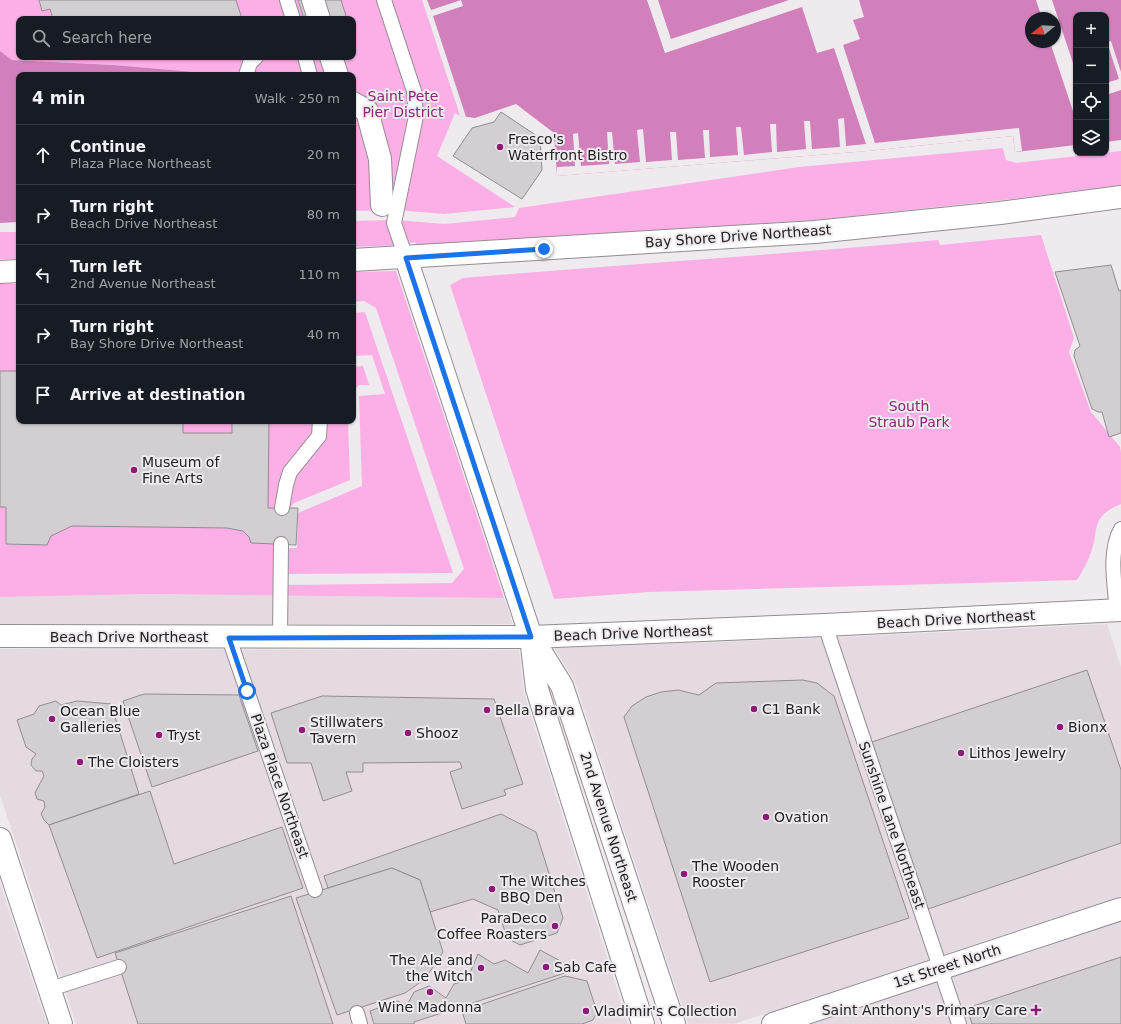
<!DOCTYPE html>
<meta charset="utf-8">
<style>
:root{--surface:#171b24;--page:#20242c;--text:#f1f3f6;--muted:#9ea1a6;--line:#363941}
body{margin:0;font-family:"DejaVu Sans",sans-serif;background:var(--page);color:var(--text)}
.controls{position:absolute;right:12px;top:12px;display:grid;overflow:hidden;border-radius:8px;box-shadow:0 1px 3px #0004}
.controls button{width:36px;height:36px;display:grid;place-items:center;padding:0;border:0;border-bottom:1px solid var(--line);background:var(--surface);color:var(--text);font:20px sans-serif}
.compass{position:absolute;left:1025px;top:12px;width:36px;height:36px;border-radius:50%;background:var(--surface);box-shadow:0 1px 3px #0004;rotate:252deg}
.stop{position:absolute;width:12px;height:12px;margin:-9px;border:3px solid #1a73e8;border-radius:50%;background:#fff}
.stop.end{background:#1a73e8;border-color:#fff;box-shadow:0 1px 4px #0008}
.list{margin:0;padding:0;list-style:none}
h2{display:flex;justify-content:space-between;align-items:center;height:52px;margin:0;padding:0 16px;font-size:17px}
h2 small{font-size:13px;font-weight:400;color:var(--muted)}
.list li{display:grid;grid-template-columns:26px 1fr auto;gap:12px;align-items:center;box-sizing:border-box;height:60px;padding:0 16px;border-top:1px solid var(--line)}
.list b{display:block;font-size:15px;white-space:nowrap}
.list p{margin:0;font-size:13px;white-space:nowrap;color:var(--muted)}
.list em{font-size:13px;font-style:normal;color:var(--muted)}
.icon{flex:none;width:22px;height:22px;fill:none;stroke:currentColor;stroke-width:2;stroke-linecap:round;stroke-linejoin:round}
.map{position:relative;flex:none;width:1121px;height:1024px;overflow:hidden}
.search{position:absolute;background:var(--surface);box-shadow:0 1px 3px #0004;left:16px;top:16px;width:340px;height:44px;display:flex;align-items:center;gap:10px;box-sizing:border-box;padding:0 14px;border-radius:8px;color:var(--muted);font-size:15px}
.panel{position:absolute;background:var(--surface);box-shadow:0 1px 3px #0004;left:16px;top:72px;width:340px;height:352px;border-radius:8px}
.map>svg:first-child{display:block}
</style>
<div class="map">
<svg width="1121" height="1024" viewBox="0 0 1121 1024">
<rect width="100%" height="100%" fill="#eeeaed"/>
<g fill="#e5dae1">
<path d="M152,594l352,4 9,26h-513v-27z"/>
<path d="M1107,624l14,43v229l-387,128h-46l-113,-342 -21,-34 271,-10z"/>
<path d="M0,649l519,1 5,43 104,331h-552l-76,-229z"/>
<path d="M0,883l47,141h-47z"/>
<path d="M1121,922v102h-309z"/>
</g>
<g fill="#fcaee6" fill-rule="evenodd">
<path d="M0,0h422l38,116 -5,-3 -18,43 78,51 -71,7 -47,-4 -44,1v-136h-124l-115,-10 -102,-5 -12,-9zM19,19h334v38h-334z"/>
<path d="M1003,148l3,12 10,3 105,-12v34l-109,14 -197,21 -399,25 -1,-3 -11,3 -51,2v-26l43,-1 49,4 70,-7 4,-9 280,-41z"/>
<rect x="0" y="232" width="19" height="27"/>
<path d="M1041,235l33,103 -5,14 22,60 29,35 1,6v51c-32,13 -21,26 -31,51 -3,8 -8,17 -13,25l-428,12 -95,7 -104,-314 13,-7c159,-14 317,-23 475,-38l2,5z"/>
<path d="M396,271l108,327 -352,-4 -152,3v-313h19v137h329l2,59 -56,23 -8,10 -9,62 11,10 164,-2 12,-14 -88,-261 -12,-7 -11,1v-30z"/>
<path d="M365,312l88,261 -165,1 1,-26h8l1,-35 64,-27 -3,-90 26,-2 -13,-39 -19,1v-43z"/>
<path d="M363,366l6,19h-10l-6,6v-24z"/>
</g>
<g fill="#d180bb" fill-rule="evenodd">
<path d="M422,0h699v140l-15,2v-127h-30v130l-61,7 -2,-16 -145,15 -311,25 -3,-43 -38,-29 -41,14 -15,-2zM1031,18h24v24h-24z"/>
<path d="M0,51l12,9 102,5 115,10h-210v147l-19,1z"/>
</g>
<g fill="#eeeaed">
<path d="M422,0h5l4,10 30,-10 2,6 -30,10 33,101 -6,-1z"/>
<path d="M647,0h11l13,39 118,-39h70l5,17 -11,3 7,19 -17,6 32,98 144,-15 3,23 -7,1 -2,-16 -145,15 -311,25v-9l18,-1 -2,-32 5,-1 3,33 28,-2 -2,-32h5l3,32 25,-2 -3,-32 6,-1 3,33 26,-2 -2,-28h6l2,28 27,-2 -2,-28h6l1,27 28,-2 -2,-28h5l3,28 28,-3 -2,-28h6l1,28 29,-3 -2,-28h6l2,28 28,-2 -2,-28 6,-1 2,28 20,-2 -32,-96 -17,5 -15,-46 -137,46z"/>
<path d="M1036,0h16l24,72v48l-26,-78h5v-24h-13z"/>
<path d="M1111,41l10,31v18l-15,5v-12l13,-4 -12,-37z"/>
</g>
<g fill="#d2ced1" stroke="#918d90">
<path d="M39,0h197l6,19h-189l-3,-10 -8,2z"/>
<path d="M298,0h43l6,19h-43z"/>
<path d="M501,112l39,26 2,32 -20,29 -69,-43 19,-28 22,-6z"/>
<path d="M1111,265l8,26 2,-1v143l-12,4 -7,-25h-4l-6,-3 -18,-53 1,-6 5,-4 -25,-74z"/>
<path d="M0,371h19v50h164v12h49v-12h37l-1,87h30l-2,37 -45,-2 -2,-6 -6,-6 -16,-3 -155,-2 -21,10 -4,9 -41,-1v-37h-6z"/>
<path d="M1087,670l34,100v73l-193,66 -56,-167z"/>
<path d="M803,680l14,3 17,13 75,222 -199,64 -86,-265 8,-11 14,-9 15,-5 17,-2 21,5 17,-12z"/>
<path d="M144,694l95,1 19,56 -106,36 -29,-86z"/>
<path d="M322,696l172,3 29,85 -19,6 2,5 -44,14 -12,-37 12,-4 -2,-6 -97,1v9h-17l6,19 -29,10 -12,-38h-24l-16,-50z"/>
<path d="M56,701l5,4 16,-4 34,3 28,90 -90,31 -5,-5 -3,-6 4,-7 -1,-6 -7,-2 -2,-6 9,-17 -2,-5h-6l-5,-6 1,-6 4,-5 -10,-7 -9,-27 17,-6 5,-8z"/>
<path d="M150,791l24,73 108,-37 21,61 -206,70 -48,-133z"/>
<path d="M501,814l35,18 27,86 -6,15 -37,12 -13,-7 -9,-28 -25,-11 -43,13 -10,-32 -28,-12 -64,20 -4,-12z"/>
<path d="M392,868l28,12 23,72 -18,27 -20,14 -68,22 -41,-117z"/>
<path d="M291,896l42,128h-195l-23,-71z"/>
<path d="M540,950l26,14 2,8 -154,50v2h-40l-4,-13 27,-10 10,4 7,-13 15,-6 17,12 8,-14 13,-4 11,-26 16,10 11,-4 23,13z"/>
<path d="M1121,957v67h-149l-5,-16z"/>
<path d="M565,976l22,5 10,31 -4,8 -11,4h-116l-4,-13z"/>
</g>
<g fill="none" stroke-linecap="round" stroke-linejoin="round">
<defs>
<g id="lane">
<path d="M287,0l6,19"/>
<path d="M384,0l30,91 2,25 -22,107 12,35"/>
<path d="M305,57l5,18"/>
<path d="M246,75l4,-12 6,-6"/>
<path d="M282,508l4,-23 4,-13 29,-36 1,-15"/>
<path d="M1117,611c-2,-25 -9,-59 4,-82"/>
<path d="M825,625l134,399"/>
<path d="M280,637l1,-93"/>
<path d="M229,638l86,252"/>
<path d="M50,989l69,-22"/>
<path d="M357,1013l3,11"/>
</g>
<g id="street">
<path d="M313,0l6,19"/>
<path d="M331,57l6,18"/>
<path d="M353,103l14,8 13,48 2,46"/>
<path d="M406,258l125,379 6,52 106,335"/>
<path d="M353,260l462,-28 185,-19 121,-16"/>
<path d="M0,272l19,-1"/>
<path d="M534,641l28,45 112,338"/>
<path d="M0,839l61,185"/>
</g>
<g id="secondary">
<path d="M0,636l531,1 294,-12 296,-15"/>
<path d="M773,1024l348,-115"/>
</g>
</defs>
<use href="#lane" stroke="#928d90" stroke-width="16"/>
<use href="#street" stroke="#928d90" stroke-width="24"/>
<use href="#secondary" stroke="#928d90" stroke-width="24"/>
<use href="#lane" stroke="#fff" stroke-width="14"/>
<use href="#street" stroke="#fff" stroke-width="22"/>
<use href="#secondary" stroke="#fff" stroke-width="22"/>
</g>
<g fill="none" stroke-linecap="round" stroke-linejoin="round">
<path stroke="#1a73e8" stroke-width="5" d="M247,691l-18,-53 302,-1 -125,-379 138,-9"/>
</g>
<g fill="#8f1979" stroke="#eeeaed" stroke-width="1.5">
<circle cx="500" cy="147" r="4"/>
<circle cx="134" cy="470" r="4"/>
<circle cx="754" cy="709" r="4"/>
<circle cx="487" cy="710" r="4"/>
<circle cx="52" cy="719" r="4"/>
<circle cx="1060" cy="727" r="4"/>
<circle cx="302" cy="730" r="4"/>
<circle cx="408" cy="733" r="4"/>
<circle cx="159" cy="735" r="4"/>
<circle cx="961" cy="753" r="4"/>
<circle cx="80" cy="762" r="4"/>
<circle cx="766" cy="817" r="4"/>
<circle cx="684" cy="874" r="4"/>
<circle cx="492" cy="889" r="4"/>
<circle cx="555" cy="926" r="4"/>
<circle cx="546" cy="967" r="4"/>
<circle cx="481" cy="968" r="4"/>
<circle cx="430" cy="992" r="4"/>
<path d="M1034 1004h4v4h4v4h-4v4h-4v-4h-4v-4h4z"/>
<circle cx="586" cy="1011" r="4"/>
</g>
<g text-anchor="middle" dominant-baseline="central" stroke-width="4" stroke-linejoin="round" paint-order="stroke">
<g font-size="14" fill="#882874" stroke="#eeeaed">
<text x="403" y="96">Saint Pete<tspan x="403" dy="16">Pier District</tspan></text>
<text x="909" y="406">South<tspan x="909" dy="16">Straub Park</tspan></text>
</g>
<g font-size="14" fill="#232122" stroke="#eeeaed" text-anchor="start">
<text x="508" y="139">Fresco's<tspan x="508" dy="16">Waterfront Bistro</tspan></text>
<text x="142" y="462">Museum of<tspan x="142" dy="16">Fine Arts</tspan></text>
<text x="762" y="709">C1 Bank</text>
<text x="495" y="710">Bella Brava</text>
<text x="60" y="711">Ocean Blue<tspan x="60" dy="16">Galleries</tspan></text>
<text x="310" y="722">Stillwaters<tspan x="310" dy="16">Tavern</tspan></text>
<text x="1068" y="727">Bionx</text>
<text x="416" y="733">Shooz</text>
<text x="167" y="735">Tryst</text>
<text x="969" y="753">Lithos Jewelry</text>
<text x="88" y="762">The Cloisters</text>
<text x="774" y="817">Ovation</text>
<text x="692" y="866">The Wooden<tspan x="692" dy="16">Rooster</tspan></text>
<text x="500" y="881">The Witches<tspan x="500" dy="16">BBQ Den</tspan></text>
<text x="547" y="918" text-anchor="end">ParaDeco<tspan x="547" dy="16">Coffee Roasters</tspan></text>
<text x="473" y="960" text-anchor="end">The Ale and<tspan x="473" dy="16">the Witch</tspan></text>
<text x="554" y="967">Sab Cafe</text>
<text x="430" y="1007" text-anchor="middle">Wine Madonna</text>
<text x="1027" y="1010" text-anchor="end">Saint Anthony's Primary Care</text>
<text x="594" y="1011">Vladimir's Collection</text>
</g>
<g font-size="14" fill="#232122" stroke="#eeeaed">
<text transform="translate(738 236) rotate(-4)">Bay Shore Drive Northeast</text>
<text transform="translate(956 619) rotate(-3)">Beach Drive Northeast</text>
<text transform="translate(633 633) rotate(-2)">Beach Drive Northeast</text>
<text x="129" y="637">Beach Drive Northeast</text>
<text transform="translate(280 786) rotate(71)">Plaza Place Northeast</text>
<text transform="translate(892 825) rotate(71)">Sunshine Lane Northeast</text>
<text transform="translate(609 827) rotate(72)">2nd Avenue Northeast</text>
<text transform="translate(947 966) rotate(-18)">1st Street North</text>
</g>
</g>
</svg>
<div class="controls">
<button>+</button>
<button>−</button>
<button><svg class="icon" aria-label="locate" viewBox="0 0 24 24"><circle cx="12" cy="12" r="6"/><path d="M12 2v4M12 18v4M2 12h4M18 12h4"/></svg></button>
<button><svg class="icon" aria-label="layers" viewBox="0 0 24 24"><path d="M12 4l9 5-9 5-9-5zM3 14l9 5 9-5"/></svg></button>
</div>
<svg class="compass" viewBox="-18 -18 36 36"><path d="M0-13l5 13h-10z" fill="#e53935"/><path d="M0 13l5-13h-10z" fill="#9ea1a6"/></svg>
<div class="stop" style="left:247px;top:691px"></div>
<div class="stop end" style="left:544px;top:249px"></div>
<div class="search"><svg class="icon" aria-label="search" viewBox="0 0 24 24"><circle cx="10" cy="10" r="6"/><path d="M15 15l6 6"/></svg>Search here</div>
<section class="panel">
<h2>4 min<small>Walk · 250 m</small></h2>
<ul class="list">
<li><svg class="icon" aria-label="ahead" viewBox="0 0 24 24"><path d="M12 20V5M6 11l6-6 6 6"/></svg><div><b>Continue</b><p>Plaza Place Northeast</p></div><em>20 m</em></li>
<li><svg class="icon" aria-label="right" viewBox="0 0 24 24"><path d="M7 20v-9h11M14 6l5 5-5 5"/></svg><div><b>Turn right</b><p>Beach Drive Northeast</p></div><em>80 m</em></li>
<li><svg class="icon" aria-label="left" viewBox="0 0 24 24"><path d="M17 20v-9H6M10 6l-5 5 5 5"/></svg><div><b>Turn left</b><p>2nd Avenue Northeast</p></div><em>110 m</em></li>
<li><svg class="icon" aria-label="right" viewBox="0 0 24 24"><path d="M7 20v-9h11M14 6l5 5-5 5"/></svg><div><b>Turn right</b><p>Bay Shore Drive Northeast</p></div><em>40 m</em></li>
<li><svg class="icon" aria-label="arrive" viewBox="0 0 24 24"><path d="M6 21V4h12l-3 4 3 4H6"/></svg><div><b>Arrive at destination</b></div></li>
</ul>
</section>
</div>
